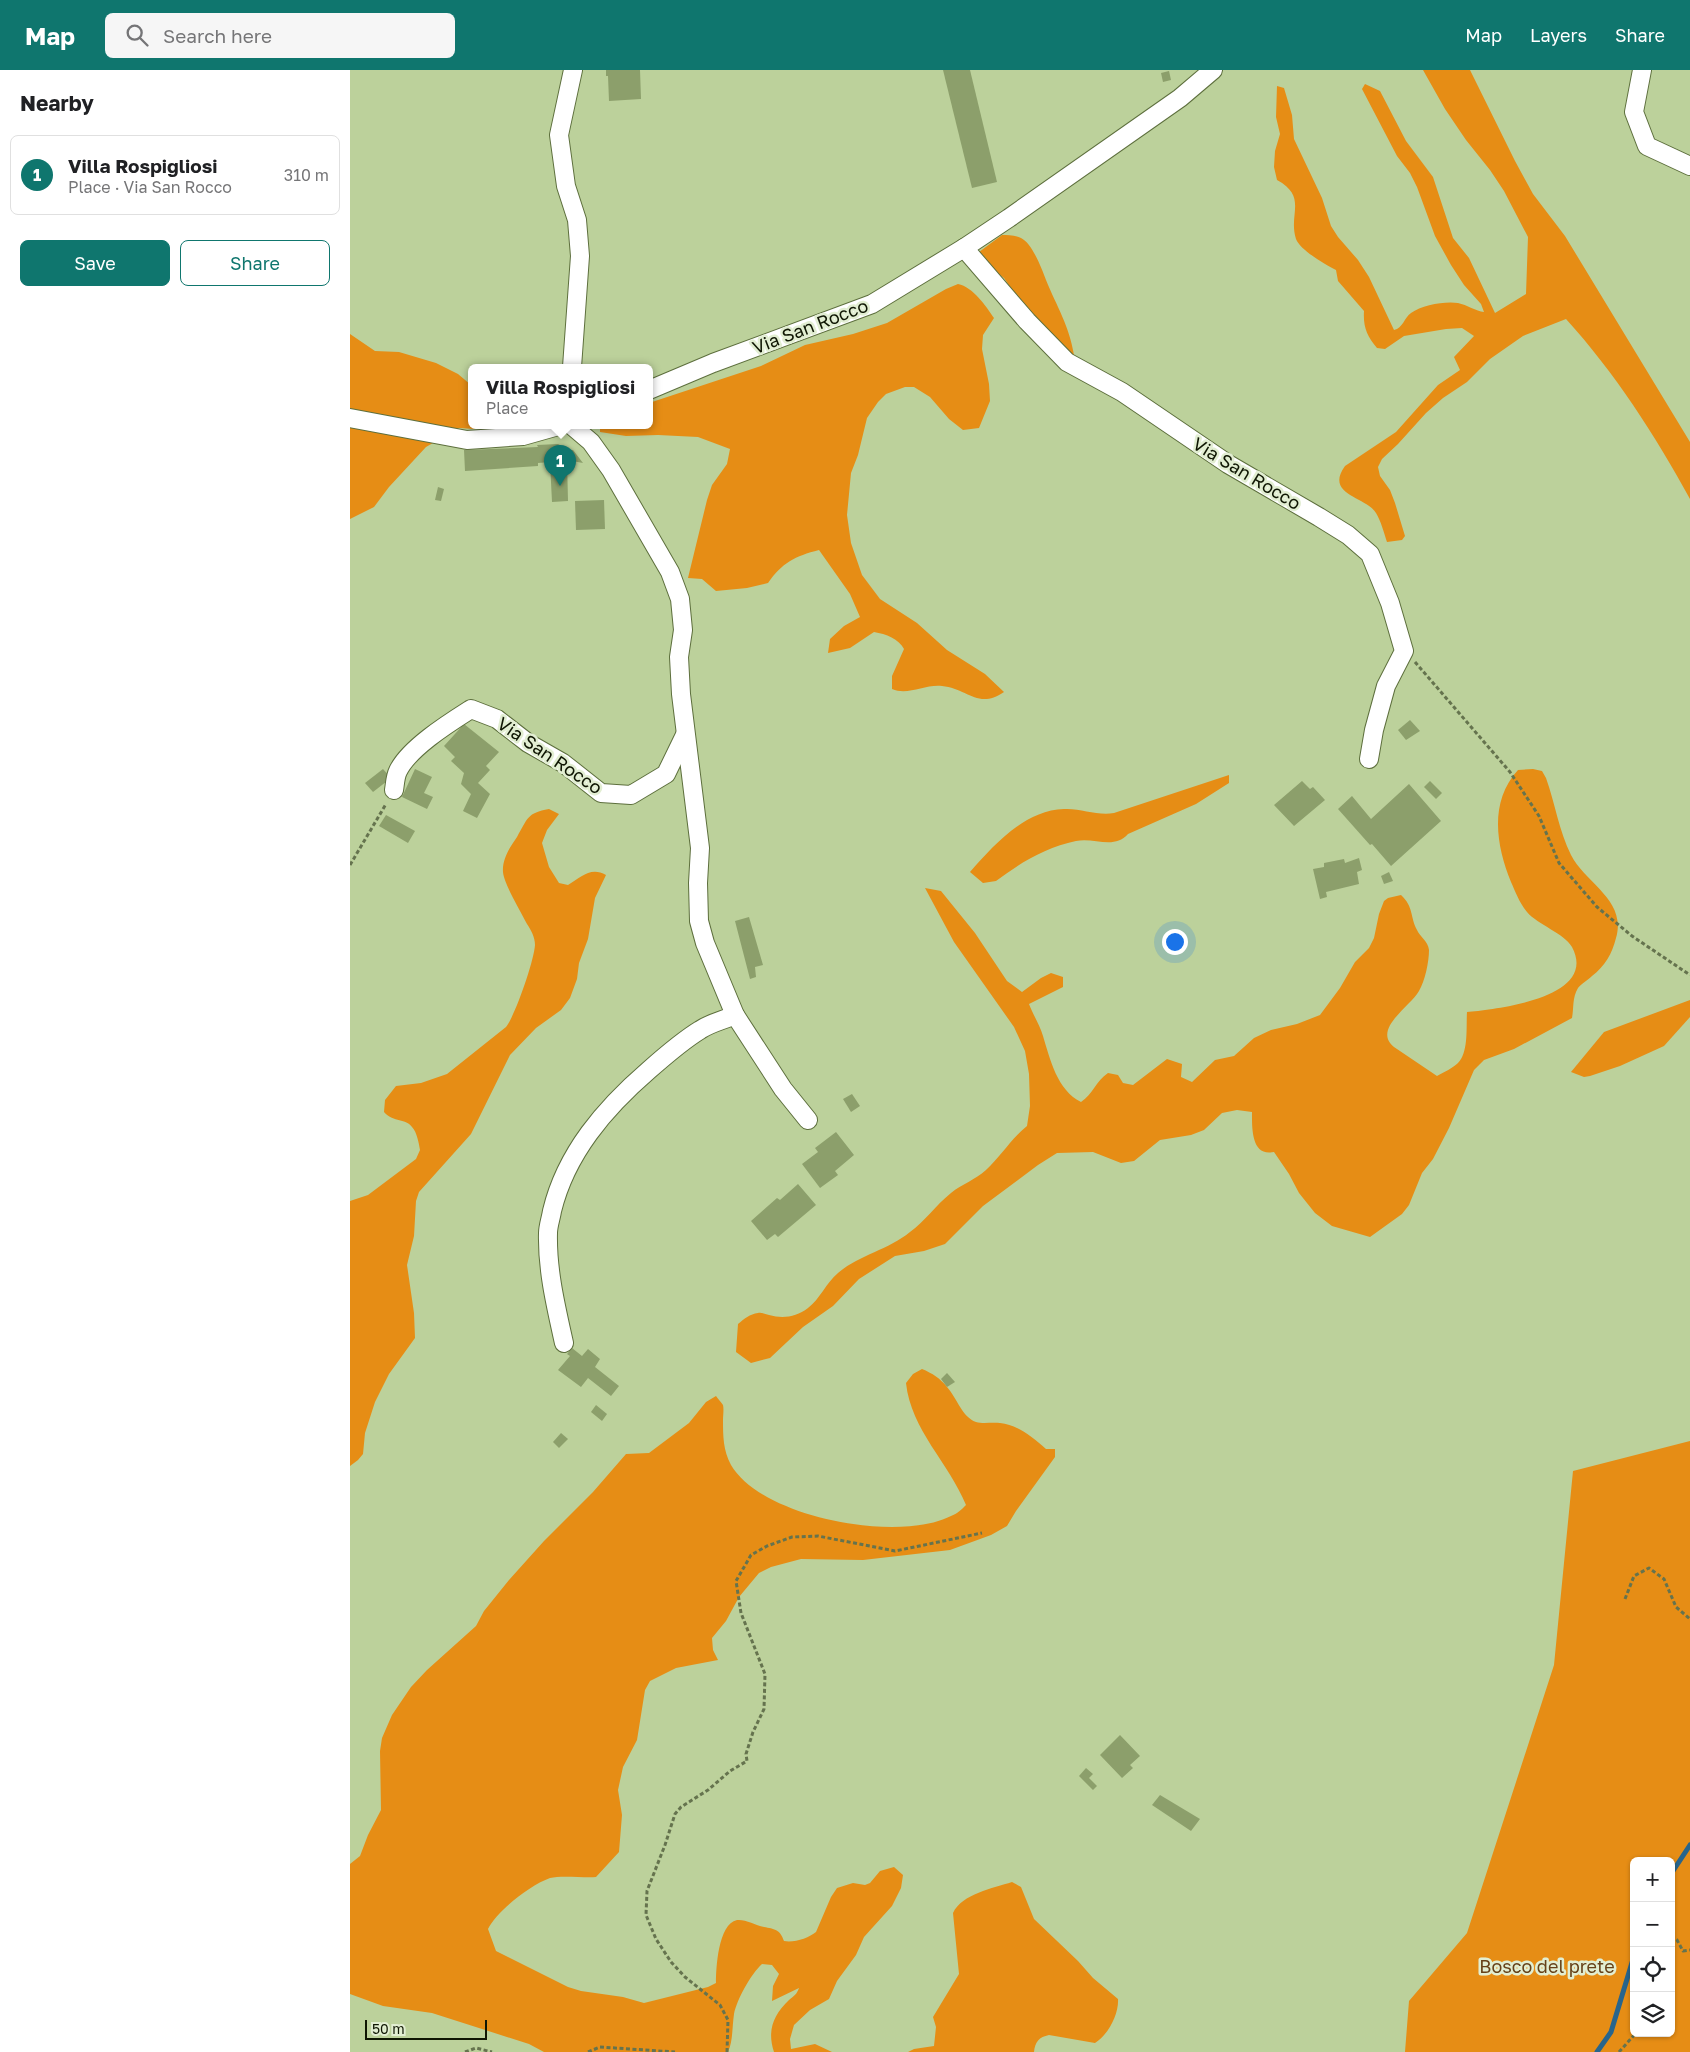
<!DOCTYPE html>
<meta charset="utf-8">
<style>
:root{--surface:#fff;--page:#f6f6f6;--text:#202124;--muted:#757577;--line:#e0e0e0;--accent:#0f766e}
body{margin:0;font-family:"Golos Text",sans-serif;background:var(--page);color:var(--text)}
.controls{position:absolute;right:15px;bottom:15px;display:grid;overflow:hidden;border-radius:8px;box-shadow:0 1px 4px #0004}
.controls button{width:45px;height:45px;display:grid;place-items:center;padding:0;border:0;border-bottom:1px solid var(--line);background:var(--surface);color:var(--text);font:25px sans-serif}
.scale{position:absolute;left:15px;bottom:12px;width:122px;box-sizing:border-box;padding-left:5px;border:2px solid #0f1603;border-top:0;font-size:14px;line-height:18px;white-space:nowrap;color:#0f1603;-webkit-text-stroke:4px #e2eed2;paint-order:stroke}
.you{position:absolute;left:824px;top:871px;width:18px;height:18px;margin:-12px;border:4px solid #fff;border-radius:50%;background:#1a73e8;box-shadow:0 0 0 8px #1a73e833}
.badge{display:grid;place-items:center;width:32px;height:32px;border-radius:50%;background:var(--accent);color:#fff;font-size:16px;font-weight:700}
.pin{position:absolute;translate:-50% -41px;filter:drop-shadow(0 1px 2px #0008)}
.pin::after{content:'';position:absolute;top:26px;width:18px;height:15px;background:inherit;clip-path:polygon(0 0,100% 0,50% 100%)}
.popup{position:absolute;left:118px;top:294px;width:185px;height:65px;box-sizing:border-box;display:grid;place-content:center;border-radius:8px;background:var(--surface);filter:drop-shadow(0 1px 4px #0005);font-size:16px;white-space:nowrap;color:var(--muted)}
.popup b{font-size:19px;color:var(--text)}
.popup::after{content:'';position:absolute;left:50%;top:100%;margin-left:-10px;border:10px solid transparent;border-top-color:var(--surface)}
.list{margin:0;padding:0;list-style:none}
h2{display:flex;justify-content:space-between;align-items:center;height:65px;margin:0;padding:0 20px;font-size:21px}
h2 small{font-size:16px;font-weight:400;color:var(--muted)}
.list li{display:grid;grid-template-columns:32px 1fr auto;gap:15px;align-items:center;box-sizing:border-box;height:80px;margin:0 10px 10px;padding:0 10px;border:1px solid var(--line);border-radius:8px}
.list b{display:block;font-size:19px;white-space:nowrap}
.list p{margin:0;font-size:16px;white-space:nowrap;color:var(--muted)}
.list em{font-size:16px;font-style:normal;color:var(--muted)}
.actions{display:flex;gap:10px;padding:15px 20px}
.actions a{flex:1;padding:11px 0;border:1px solid var(--accent);border-radius:8px;text-align:center;font-size:18px;color:var(--accent)}
.actions .main{background:var(--accent);color:#fff}
.icon{flex:none;width:28px;height:28px;fill:none;stroke:currentColor;stroke-width:2;stroke-linecap:round;stroke-linejoin:round}
.map{position:relative;flex:none;width:1340px;height:1982px;overflow:hidden}
header{display:flex;align-items:center;gap:30px;box-sizing:border-box;height:70px;padding:0 25px;background:var(--accent);color:#fff}
header strong{font-size:24px}
nav{display:flex;gap:28px;margin-inline-start:auto;font-size:18px}
.search{width:350px;height:45px;background:var(--page);display:flex;align-items:center;gap:12px;box-sizing:border-box;padding:0 18px;border-radius:8px;color:var(--muted);font-size:19px}
main{display:flex}
aside{flex:1;background:var(--surface)}
.map>svg:first-child{display:block}
</style>
<header>
<strong>Map</strong>
<div class="search"><svg class="icon" aria-label="search" viewBox="0 0 24 24"><circle cx="10" cy="10" r="6"/><path d="M15 15l6 6"/></svg>Search here</div>
<nav><a>Map</a><a>Layers</a><a>Share</a></nav>
</header>
<main>
<aside>
<h2>Nearby<small></small></h2>
<ul class="list">
<li><span class="badge">1</span><div><b>Villa Rospigliosi</b><p>Place · Via San Rocco</p></div><em>310 m</em></li>
</ul>
<div class="actions"><a class="main">Save</a><a>Share</a></div>
</aside>
<div class="map">
<svg width="1340" height="1982" viewBox="0 0 1340 1982">
<rect width="100%" height="100%" fill="#bcd19b"/>
<g fill="#e68d15" fill-rule="evenodd">
<path d="M1073,0h47l45,91 18,33 32,42 125,206v57c-35,-64 -75,-126 -124,-180l-43,17 -33,23 -23,23 -24,16 -17,15 -28,31 -16,15 -4,8 2,9 10,14 5,13 10,33 -3,4 -15,2c-3,-9 -6,-21 -11,-29 -9,-16 -52,-18 -31,-47l51,-34 42,-47 22,-15 -6,-13 20,-21 -12,-8 -16,1 -42,7 -19,13 -8,-1c-10,-12 -14,-21 -13,-37l-26,-30 -2,-11c-10,-5 -36,-20 -40,-31 -8,-25 12,-42 -19,-59l-3,-13 1,-16 5,-17 -4,-17 1,-31 7,2 8,27 2,24 28,59 9,28 7,11 20,23 11,17 25,53c9,-2 10,-12 17,-17 11,-8 34,-12 47,-10 9,2 18,8 26,9l-3,-8 -17,-19 -13,-20 -16,-29 -18,-49 -7,-14 -13,-17 -35,-67 3,-5 15,7 26,50 27,36 20,61 16,20 26,55 31,-19 2,-57 -24,-46 -14,-21 -24,-30 -21,-31z"/>
<path d="M652,165c5,0 13,0 19,3 11,5 21,31 25,42 11,27 23,45 28,75l-9,-1 -44,-51 -17,-25 -29,-23z"/>
<path d="M608,214c15,3 28,22 36,34l-11,17 -1,14 7,35 1,17 -11,27 -16,2 -14,-11 -19,-22 -16,-10h-9l-19,7 -8,8 -11,16 -9,37 -7,18 -4,42 4,28 11,32 18,24 37,24 30,27 38,24 19,18c-26,18 -37,-4 -62,-6 -17,-2 -34,10 -50,3v-13l12,-27c-5,-10 -18,-15 -30,-17l-24,16 -22,5 2,-14 14,-13 16,-9 -10,-23 -31,-44c-24,6 -37,13 -51,33l-21,5 -31,3 -14,-12 -14,-1 19,-78 5,-15 15,-21 3,-15 -32,-12 -40,-2 -32,1 -26,-4v-7h49v-22l112,-37 44,-21 48,-11 34,-11 59,-34z"/>
<path d="M0,264l25,17 24,1 37,11 22,11 13,11v40h7l-4,4 -15,-1 -33,19 -37,40 -15,20 -24,12z"/>
<path d="M1183,699l9,2 4,7c9,25 13,53 25,77 15,29 56,45 45,83 -4,16 -11,28 -24,38 -4,4 -11,8 -14,12 -6,10 -4,20 -6,30l-58,31 -30,11 -10,10 -25,58 -16,31 -11,14 -13,32 -7,9 -32,23 -38,-11 -17,-13 -16,-20 -10,-19 -15,-22c-23,5 -22,-24 -22,-40l-15,-2 -15,3 -18,17 -13,5 -31,5 -26,21 -13,2 -28,-11 -36,1 -19,12 -55,41 -38,38 -21,7 -29,5 -36,23 -26,27 -30,21 -33,31 -19,5 -15,-11 2,-28c6,-5 12,-10 20,-11 3,-1 7,1 11,2 14,4 27,2 39,-7 12,-9 18,-25 30,-35 21,-18 50,-23 72,-41 15,-11 26,-27 41,-39 11,-9 24,-13 35,-23 15,-14 25,-31 41,-44l3,-20 -1,-32 -4,-23 -11,-24 -60,-85 -29,-54 16,3 34,42 32,48 15,11 19,-14 10,-5 12,4v10l-34,17c4,11 11,21 14,32 7,23 14,54 38,66 12,-8 15,-21 27,-29l10,2 5,8 10,2 34,-26 15,5 -1,13 11,5 23,-22 19,-4 20,-18 17,-8 26,-6 23,-9 20,-27 15,-26 14,-14 5,-10 5,-24 5,-13 4,-3 13,-3c13,12 9,22 16,35 3,7 11,11 12,20 0,12 -4,31 -10,41 -9,16 -47,38 -25,56l43,29c7,-4 16,-8 21,-13 11,-11 8,-37 9,-51 30,-3 132,-14 105,-65 -8,-14 -34,-22 -45,-35 -7,-8 -12,-21 -16,-30 -15,-37 -22,-80 7,-112z"/>
<path d="M879,705v8l-33,21 -68,30c-14,16 -34,3 -52,7 -30,6 -56,22 -80,40l-13,2 -13,-11c24,-27 55,-62 94,-63 17,-1 33,7 50,4z"/>
<path d="M199,739l10,5 -12,16 -5,13 7,24 10,16 9,2c13,-8 23,-19 38,-10l-11,23 -7,41 -9,24 -2,16 -7,19 -9,12 -25,18 -26,27 -39,79 -52,58 -3,9 -2,35 -7,29 7,48 1,25 -26,36 -14,28 -10,31 -2,21 -5,6 -8,6v-265l18,-6 48,-36 4,-9c-1,-6 -3,-18 -8,-23 -6,-9 -18,-4 -28,-15l1,-12 11,-14 25,-3 26,-9 59,-47c9,-11 28,-66 29,-82 0,-8 -4,-15 -8,-21 -6,-12 -23,-40 -24,-52 -1,-13 7,-25 14,-35 11,-19 10,-24 32,-28z"/>
<path d="M1340,930v17l-26,29 -44,20 -30,10 -6,1 -13,-5 33,-40z"/>
<path d="M572,1299c10,4 19,10 25,18 10,11 15,30 29,35 7,2 16,0 24,1 18,2 32,14 46,26h9v8l-39,54 -9,15 -16,9 -41,15 -87,10 -62,-1 -30,8 -12,6 -20,24 -13,24 -14,17 1,12 5,10 -42,8 -26,13 -5,9 -8,50 -14,27 -5,23 4,25 -3,37 -23,25c-12,1 -35,-2 -46,1 -20,7 -53,33 -62,51l8,22 72,36 13,4 42,6 21,6 64,-16 8,-4c0,-14 2,-59 21,-63 8,-1 18,5 27,7 10,2 16,2 20,14 10,2 25,-3 32,-9l15,-35 6,-9 16,-5 12,2 5,-2 10,-12 14,-4 9,8 -2,13 -9,18 -28,31 -8,18 -19,26 -8,18 -19,11 -16,15 -4,14 1,10 24,-5 17,8h-58c-7,-21 -1,-37 15,-52 5,-4 8,-6 10,-12l-27,13 1,-15 6,-12 -7,-9 -10,-1c-11,10 -25,35 -28,50 -2,14 -1,27 -6,38h-184l-15,-8 -97,-31 -49,-7 -33,-12v-130l10,-8 8,-21 13,-25 -1,-59 2,-13 10,-23 19,-28 16,-17 49,-44 8,-15 25,-31 35,-39 49,-49 33,-38 23,-1 40,-30 17,-21 10,-6c2,3 5,6 7,9 1,4 0,11 0,15 0,16 0,30 8,45 31,53 167,78 220,51 6,-2 11,-7 15,-11 -17,-42 -55,-75 -60,-122l7,-9z"/>
<path d="M1340,1371v611h-285l4,-51 58,-68 87,-268 19,-194zM1284,1791h37v172h-37z"/>
<path d="M662,1812l9,5 13,32 44,42 15,17 25,21c1,15 -10,36 -23,44l-46,-8c-10,2 -14,7 -15,17h-126l6,-3 20,-3 2,-19 -3,-10 26,-43 -6,-61c9,-19 40,-25 59,-31z"/>
</g>
<g fill="none" stroke-linecap="round" stroke-linejoin="round">
<g stroke="#28658c" stroke-width="5">
<path d="M1321,1804l19,-29"/>
<path d="M1247,1982l14,-20 23,-76"/>
</g>
</g>
<g fill="#8c9f6b">
<path d="M256,0h34l1,29 -32,2 -1,-25h-2z"/>
<path d="M593,0h27l27,112 -25,6z"/>
<path d="M819,1l2,9 -8,2 -2,-9z"/>
<path d="M208,374l11,6h4l10,13 -16,-3 1,41 -16,1 -2,-40 -12,1v3l-73,5 -1,-21 74,-3 -1,-2z"/>
<path d="M88,417l6,2 -3,12 -6,-1z"/>
<path d="M254,430l1,29 -29,1 -1,-29z"/>
<path d="M1060,650l10,11 -14,9 -8,-10z"/>
<path d="M114,654l35,28 -13,14 4,4 -12,13 12,11 -13,24 -14,-7 8,-17 -10,-10 3,-11 -13,-12 4,-4 -11,-11z"/>
<path d="M33,699l8,9 -18,14 -8,-9z"/>
<path d="M65,699l17,8 -8,16 9,4 -6,12 -25,-12z"/>
<path d="M952,711l8,8 3,-2 12,13 -31,26 -20,-21z"/>
<path d="M1080,711l12,12 -6,6 -12,-12z"/>
<path d="M1059,714l32,37 -50,45 -19,-22 -2,1 -32,-36 14,-13 19,23z"/>
<path d="M36,745l29,16 -7,12 -29,-17z"/>
<path d="M1009,788l3,12 -5,2 2,12 -33,8 1,5 -7,2 -7,-30 11,-2v-4l20,-4 1,4z"/>
<path d="M1039,802l4,9 -9,3 -3,-8z"/>
<path d="M399,847l14,48 -8,2 1,10 -6,2 -15,-58z"/>
<path d="M502,1024l8,12 -9,6 -8,-13z"/>
<path d="M486,1062l18,23 -19,16 3,4 -18,13 -18,-24 16,-12 -3,-4z"/>
<path d="M448,1114l18,21 -38,32 -3,-3 -8,6 -16,-19 26,-23 3,2z"/>
<path d="M222,1278l10,8 6,-7 12,10 -5,8 24,19 -8,10 -23,-18 -7,9 -23,-17 12,-14 -3,-2z"/>
<path d="M597,1303l8,9 -8,5 -6,-8z"/>
<path d="M246,1335l11,9 -5,7 -11,-9z"/>
<path d="M211,1363l7,6 -9,9 -6,-6z"/>
<path d="M770,1665l20,21 -10,9 3,3 -11,10 -22,-23z"/>
<path d="M736,1698l7,6 -4,4 8,8 -4,4 -14,-14z"/>
<path d="M810,1725l40,24 -9,12 -39,-26z"/>
</g>
<g fill="none" stroke-linecap="round" stroke-linejoin="round">
<defs>
<g id="minor">
<path d="M1292,0l-8,42 13,34 43,20"/>
<path d="M614,178l63,73 40,41 55,30 106,72 91,53 29,18 22,19 20,49 14,48 -18,35 -12,44 -5,29"/>
<path d="M222,297l8,-111 -3,-36 -11,-34 -7,-51 14,-65"/>
<path d="M299,320l64,-27 159,-59 92,-56 45,-30 171,-120 33,-28"/>
<path d="M0,348l117,22 56,-4 39,-11"/>
<path d="M221,355l20,17 20,28 59,102 10,27 3,31 -4,27 2,37 19,154 -2,35 1,38 6,22 30,72 48,74 25,31"/>
<path d="M44,720c1,-5 1,-13 4,-19 11,-23 51,-48 73,-62l26,10 31,24 35,20 38,30 30,2 35,-21 19,-39"/>
<path d="M214,1273c-8,-36 -17,-73 -16,-110 0,-7 3,-15 4,-22 14,-58 53,-103 97,-141 17,-15 33,-29 51,-40 10,-7 24,-10 35,-15"/>
</g>
</defs>
<use href="#minor" stroke="#5d6f3d" stroke-width="20"/>
<g stroke="#65734e" stroke-width="3" stroke-dasharray="4 2.5" stroke-linecap="butt">
<path d="M1065,592l95,110 29,44 20,47 38,44 35,29 58,39"/>
<path d="M0,795l36,-61"/>
<path d="M1275,1529l9,-23 15,-8 15,11 12,28 14,12"/>
<path d="M1321,1866l6,4 6,11 7,-1"/>
<path d="M115,1982l11,-4 16,4"/>
<path d="M238,1982l12,-5 75,5"/>
<path d="M377,1982l1,-32 -8,-15 -35,-28 -14,-15 -15,-23 -10,-24 1,-24 18,-46 10,-31 6,-7 27,-17 22,-19 17,-10 -1,-7 7,-22 11,-23 1,-35 -24,-61 -5,-32 15,-26 16,-9 25,-9 26,-1 77,15 87,-18"/>
<path d="M1269,1982l17,-19"/>
</g>
<use href="#minor" stroke="#fff" stroke-width="18"/>
</g>
<g text-anchor="middle" dominant-baseline="central" stroke-width="5" stroke-linejoin="round" paint-order="stroke">
<g font-size="18" fill="#0f1603" stroke="#e2eed2">
<text transform="translate(460 256) rotate(-21)">Via San Rocco</text>
<text transform="translate(897 403) rotate(31)">Via San Rocco</text>
<text transform="translate(200 685) rotate(34)">Via San Rocco</text>
</g>
<g font-size="18" fill="#664118" stroke="#e2eed2">
<text x="1197" y="1896">Bosco del prete</text>
</g>
</g>
</svg>
<div class="controls">
<button>+</button>
<button>−</button>
<button><svg class="icon" aria-label="locate" viewBox="0 0 24 24"><circle cx="12" cy="12" r="6"/><path d="M12 2v4M12 18v4M2 12h4M18 12h4"/></svg></button>
<button><svg class="icon" aria-label="layers" viewBox="0 0 24 24"><path d="M12 4l9 5-9 5-9-5zM3 14l9 5 9-5"/></svg></button>
</div>
<div class="scale">50 m</div>
<div class="you"></div>
<div class="pin badge" style="left:210px;top:416px">1</div>
<div class="popup"><b>Villa Rospigliosi</b>Place</div>
</div>
</main>
